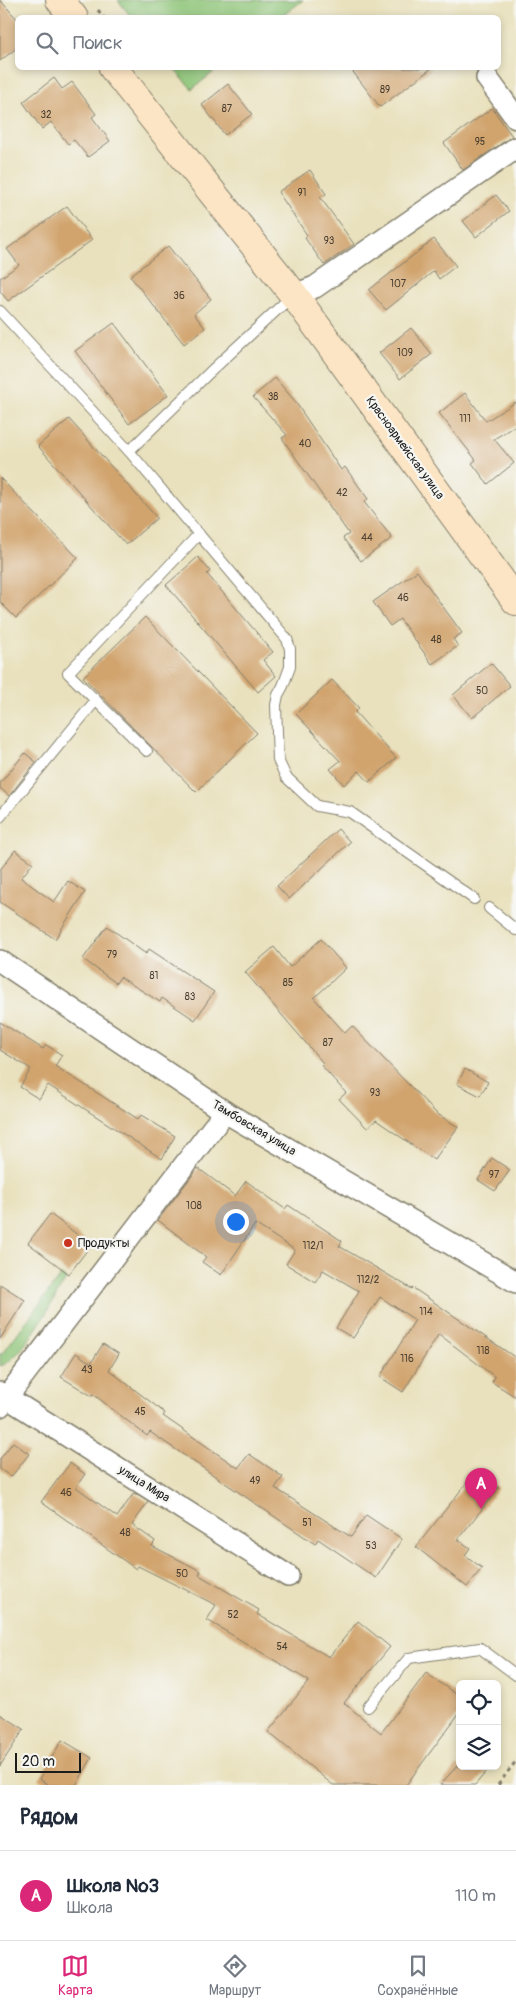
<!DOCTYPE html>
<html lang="ru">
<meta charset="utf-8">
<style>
:root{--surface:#fff;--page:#f2f2f3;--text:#1f2937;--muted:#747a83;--line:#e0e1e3;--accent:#db2777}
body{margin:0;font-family:Pangolin,sans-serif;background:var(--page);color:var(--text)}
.controls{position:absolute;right:15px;bottom:15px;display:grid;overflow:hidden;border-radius:8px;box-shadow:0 2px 8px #0003}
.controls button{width:45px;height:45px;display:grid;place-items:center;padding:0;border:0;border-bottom:1px solid var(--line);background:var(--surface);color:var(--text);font:25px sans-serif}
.scale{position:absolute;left:15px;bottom:12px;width:66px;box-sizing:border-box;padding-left:5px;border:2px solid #1c1c1c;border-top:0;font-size:14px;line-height:18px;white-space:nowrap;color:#1c1c1c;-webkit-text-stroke:4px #f6f6f2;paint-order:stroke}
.you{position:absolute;left:235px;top:1221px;width:18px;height:18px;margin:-12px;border:4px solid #fff;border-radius:50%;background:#1a73e8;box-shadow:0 0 0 8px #1a73e833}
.badge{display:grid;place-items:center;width:32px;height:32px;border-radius:50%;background:var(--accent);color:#fff;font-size:16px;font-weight:700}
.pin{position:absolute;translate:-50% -41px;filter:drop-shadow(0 1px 2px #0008)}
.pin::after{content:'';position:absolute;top:26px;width:18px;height:15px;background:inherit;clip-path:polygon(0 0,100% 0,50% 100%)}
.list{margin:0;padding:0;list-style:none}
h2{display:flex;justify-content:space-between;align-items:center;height:65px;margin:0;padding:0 20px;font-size:21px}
h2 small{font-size:16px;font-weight:400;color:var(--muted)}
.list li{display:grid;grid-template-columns:32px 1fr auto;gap:15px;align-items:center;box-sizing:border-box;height:90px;padding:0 20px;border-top:1px solid var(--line)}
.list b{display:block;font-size:19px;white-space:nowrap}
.list p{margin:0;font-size:16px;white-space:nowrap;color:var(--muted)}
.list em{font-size:16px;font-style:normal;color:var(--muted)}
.icon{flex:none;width:28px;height:28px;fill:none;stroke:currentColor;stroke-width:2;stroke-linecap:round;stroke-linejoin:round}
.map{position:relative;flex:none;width:516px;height:1785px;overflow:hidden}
.search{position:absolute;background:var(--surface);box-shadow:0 2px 8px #0003;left:15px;right:15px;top:15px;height:55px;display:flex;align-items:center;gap:12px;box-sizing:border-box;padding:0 18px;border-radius:8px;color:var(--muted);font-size:19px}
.sheet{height:155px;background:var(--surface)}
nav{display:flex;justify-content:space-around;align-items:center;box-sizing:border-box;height:70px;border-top:1px solid var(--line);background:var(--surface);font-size:14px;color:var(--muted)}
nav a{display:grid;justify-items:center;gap:2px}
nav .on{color:var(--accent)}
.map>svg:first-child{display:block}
</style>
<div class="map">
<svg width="516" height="1785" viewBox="0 0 516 1785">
<rect width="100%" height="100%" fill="#f6f6f2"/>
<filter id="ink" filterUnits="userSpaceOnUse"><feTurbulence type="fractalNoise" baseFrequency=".02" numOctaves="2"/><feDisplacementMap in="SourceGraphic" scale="10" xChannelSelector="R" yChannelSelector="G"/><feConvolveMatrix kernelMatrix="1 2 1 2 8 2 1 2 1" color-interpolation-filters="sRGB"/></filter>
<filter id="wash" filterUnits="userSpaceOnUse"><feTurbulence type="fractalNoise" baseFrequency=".0096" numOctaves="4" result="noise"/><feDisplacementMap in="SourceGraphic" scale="20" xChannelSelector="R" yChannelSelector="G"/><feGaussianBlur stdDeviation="1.12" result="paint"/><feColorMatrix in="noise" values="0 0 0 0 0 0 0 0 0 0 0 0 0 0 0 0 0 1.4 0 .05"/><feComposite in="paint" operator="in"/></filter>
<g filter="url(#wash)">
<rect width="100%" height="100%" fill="#e9e1bd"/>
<g fill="#8ec578" stroke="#55704a">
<path d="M118,0h185l-22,17 -149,1z"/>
<path d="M173,68h46l-27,21z"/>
<path d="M61,1275l5,4c-12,20 -44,82 -66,87v-13l2,1z"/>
</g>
<g id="blocks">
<g fill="#d1a46e">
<path d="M0,0l18,20v27l-18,14z"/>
<path d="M350,68h82l-52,39z"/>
<path d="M54,78l8,11 10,-7 24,32 -4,3 18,24 -22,16 -14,-17 -6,4 -17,-22 -9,7 -19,-27z"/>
<path d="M228,84l24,30 -27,21 -23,-30z"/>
<path d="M492,108l20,28 -49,34 -19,-27z"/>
<path d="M310,170l16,24 -6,3 34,47 -30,21 -19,-27 2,-3 -29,-43z"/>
<path d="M496,195l13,16 -33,26 -13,-16z"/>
<path d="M67,206l25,34 -84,61 -8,-10v-13l19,-13 -12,-16z"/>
<path d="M434,239l22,27 -17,13 -5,-8 -48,39 -17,-20z"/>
<path d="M168,246l43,53 -17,15 11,14 -21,16 -54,-68z"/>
<path d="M114,323l54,72 -39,29 -54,-73z"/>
<path d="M411,328l21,26 -32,25 -21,-26z"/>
<path d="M275,378l19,22 47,70 4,-3 23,32 -4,3 28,36 -31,23 -18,-23 6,-4 -67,-96 5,-3 -34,-38z"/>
<path d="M465,393l21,28 30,-19v23l-22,14 20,24 -26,21 -16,-21 4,-3 -37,-47z"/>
<path d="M69,419l88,99 -31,27 -88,-99z"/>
<path d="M0,478l78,80 -62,60 -16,-16z"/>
<path d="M198,557l12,14 -3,3 66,78 -10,8 13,16 -18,16 -92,-107z"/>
<path d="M417,571l45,62 -9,6 5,7 -26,18 -32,-45 -10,7 -17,-24z"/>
<path d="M145,617l112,116 -61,59 -113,-115z"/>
<path d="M491,663l19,23 -38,32 -19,-23z"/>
<path d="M332,680l27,28 -4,4 41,46 -27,24 -10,-11 -15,14 -14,-16 10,-8 -44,-47z"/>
<path d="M25,753l11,9 -27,34 -9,-8v-5z"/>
<path d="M338,829l12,13 -61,57 -12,-13z"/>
<path d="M15,850l18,13 -12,15 33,24 14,-21 17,11 -30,47 -55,-37v-32z"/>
<path d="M107,926l39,28 3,-5 65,43 -19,28 -33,-22 -2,4 -40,-25 -4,6 -33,-24z"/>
<path d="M321,939l25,29 -32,30 31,35 7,-7 84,87 22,14 -24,33 -58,-40 -9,8 -28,-29 7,-6 -25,-28 2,-2 -78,-91 29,-25 16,20z"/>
<path d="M0,1022l43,27 3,-4 16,10 -7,11 83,53 3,-4 34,21 -13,23 -114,-74 -9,14 -19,-12 11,-18 -31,-19z"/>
<path d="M465,1069l23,13 -8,14 -23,-12z"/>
<path d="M492,1158l18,12 -15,21 -17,-11z"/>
<path d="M198,1168l37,28 11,-15 39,28 3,-4 54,36 -3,5 73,43 1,-1 103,70v39l-24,-15 3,-5 -55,-42h-2l-35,57 -23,-15 35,-57 -35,-23 -27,41 -17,-10 23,-37 -36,-21 -8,12 -29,-18 9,-14 -40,-26 -34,51 -19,-13 4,-5 -48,-37z"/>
<path d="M50,1214l41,31 -22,29 -41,-31z"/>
<path d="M0,1284l25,16 -25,39z"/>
<path d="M103,1344l16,10 -10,16 56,43 -2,3 75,52 11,-14 34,23 -8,11 76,49 15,-22 36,24 -26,39 -58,-39 -3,5 -165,-112 -3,4 -54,-42 -1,2 -31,-19 15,-24 15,10z"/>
<path d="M13,1442l16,12 -18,23 -11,-8v-10z"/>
<path d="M70,1463l15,11 -9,13 41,30 17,-24 14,9 -16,23 23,16 -3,5 49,25 -2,4 60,35 -2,4 72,43 29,-36 32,26 -46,56 37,30 45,-60 34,24v15l-54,73h-73l-65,-53 41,-51 -102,-61 9,-15 -78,-39 -2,3 -95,-67z"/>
<path d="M476,1471l23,17 -41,51 12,9 -5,7 17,13 -15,19 -51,-40z"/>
<path d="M0,1714l24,15 -24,37z"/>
<path d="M62,1740l30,18 -16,27h-27l-10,-6z"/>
<path d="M457,1766h34l-16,19h-35z"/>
</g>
</g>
</g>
<g filter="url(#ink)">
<use href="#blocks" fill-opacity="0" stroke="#827e6c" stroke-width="1"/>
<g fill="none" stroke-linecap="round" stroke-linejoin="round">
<defs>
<g id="lane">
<path d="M0,311l129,140 158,188 3,10v18l-7,19 -5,9 -2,10 2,55 8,17 31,29 33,6 124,87"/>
<path d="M129,451l81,-79 83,-77"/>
<path d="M147,751l-79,-78 131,-139"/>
<path d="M0,817l96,-117"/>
<path d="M489,908l27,22"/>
<path d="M368,1707l41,-49 71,-10 36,27"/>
</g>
<g id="street">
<path d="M487,78l29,40"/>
<path d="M294,295l21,-8 201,-139"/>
<path d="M0,961l225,151 291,170"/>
<path d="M0,1393l288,183"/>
<path d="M0,1406l225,-294"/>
</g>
<g id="secondary">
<path d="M60,0l14,18"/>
<path d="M113,68l181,227 222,306"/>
</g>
</defs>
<use href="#lane" stroke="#827e6c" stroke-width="12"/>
<use href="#street" stroke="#827e6c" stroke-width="24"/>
<use href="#secondary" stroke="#827e6c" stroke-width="30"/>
<g stroke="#827e6c" stroke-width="3" stroke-dasharray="4 4" stroke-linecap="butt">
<path d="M98,10l6,8"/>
<path d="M498,1785l18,-24"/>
</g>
<use href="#lane" stroke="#fff" stroke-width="10"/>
<use href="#street" stroke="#fff" stroke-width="21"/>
<use href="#secondary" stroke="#fce5c4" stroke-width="28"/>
</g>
</g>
<circle fill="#c8321e" stroke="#f6f6f2" stroke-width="2" cx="68" cy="1243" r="5"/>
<g text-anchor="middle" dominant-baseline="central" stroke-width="4.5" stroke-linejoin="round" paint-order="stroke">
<g font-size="10" fill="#493e30">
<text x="385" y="90">89</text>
<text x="227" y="109">87</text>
<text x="46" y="115">32</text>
<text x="480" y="142">95</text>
<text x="302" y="193">91</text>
<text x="329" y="241">93</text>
<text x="398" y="284">107</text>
<text x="179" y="296">36</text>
<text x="405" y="353">109</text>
<text x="273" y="397">38</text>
<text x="465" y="419">111</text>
<text x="305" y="444">40</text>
<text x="342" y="493">42</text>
<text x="367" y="538">44</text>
<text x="403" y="598">46</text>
<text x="436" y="640">48</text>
<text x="482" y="691">50</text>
<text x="112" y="955">79</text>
<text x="154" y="976">81</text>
<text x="288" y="983">85</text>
<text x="190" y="997">83</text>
<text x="328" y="1043">87</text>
<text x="375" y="1093">93</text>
<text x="494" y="1175">97</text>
<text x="194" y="1206">108</text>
<text x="313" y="1246">112/1</text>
<text x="368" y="1280">112/2</text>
<text x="426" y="1312">114</text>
<text x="483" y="1351">118</text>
<text x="407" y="1359">116</text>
<text x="87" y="1370">43</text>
<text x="140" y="1412">45</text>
<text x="255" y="1481">49</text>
<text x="66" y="1493">46</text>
<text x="307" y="1523">51</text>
<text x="125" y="1533">48</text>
<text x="371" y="1546">53</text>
<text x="182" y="1574">50</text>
<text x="233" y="1615">52</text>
<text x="282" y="1647">54</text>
</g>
<g font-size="12" fill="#1c1c1c" stroke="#f6f6f2">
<text transform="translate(405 448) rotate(54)">Красноармейская улица</text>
<text transform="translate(254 1128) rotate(31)">Тамбовская улица</text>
<text transform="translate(144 1484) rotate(32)">улица Мира</text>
</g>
<g font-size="12" fill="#1c1c1c" stroke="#f6f6f2" text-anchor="start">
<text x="78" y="1243">Продукты</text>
</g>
</g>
</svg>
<div class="controls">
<button><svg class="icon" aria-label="locate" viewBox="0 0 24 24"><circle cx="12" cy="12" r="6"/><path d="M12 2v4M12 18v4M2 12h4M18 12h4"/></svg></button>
<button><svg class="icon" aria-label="layers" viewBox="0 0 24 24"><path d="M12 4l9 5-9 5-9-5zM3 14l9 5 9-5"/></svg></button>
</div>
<div class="scale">20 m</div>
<div class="you"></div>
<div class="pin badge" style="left:481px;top:1509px">A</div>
<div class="search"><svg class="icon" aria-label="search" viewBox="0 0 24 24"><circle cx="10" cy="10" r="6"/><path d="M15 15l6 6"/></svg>Поиск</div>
</div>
<section class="sheet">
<h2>Рядом<small></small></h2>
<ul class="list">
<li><span class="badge">A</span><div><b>Школа №3</b><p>Школа</p></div><em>110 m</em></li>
</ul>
</section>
<nav>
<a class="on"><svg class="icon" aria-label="map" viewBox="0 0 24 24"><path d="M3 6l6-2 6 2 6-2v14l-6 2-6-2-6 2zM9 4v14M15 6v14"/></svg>Карта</a>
<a><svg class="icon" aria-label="directions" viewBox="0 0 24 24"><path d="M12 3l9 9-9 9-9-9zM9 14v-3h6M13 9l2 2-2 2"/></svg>Маршрут</a>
<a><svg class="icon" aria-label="saved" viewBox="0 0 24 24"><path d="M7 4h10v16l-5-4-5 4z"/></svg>Сохранённые</a>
</nav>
